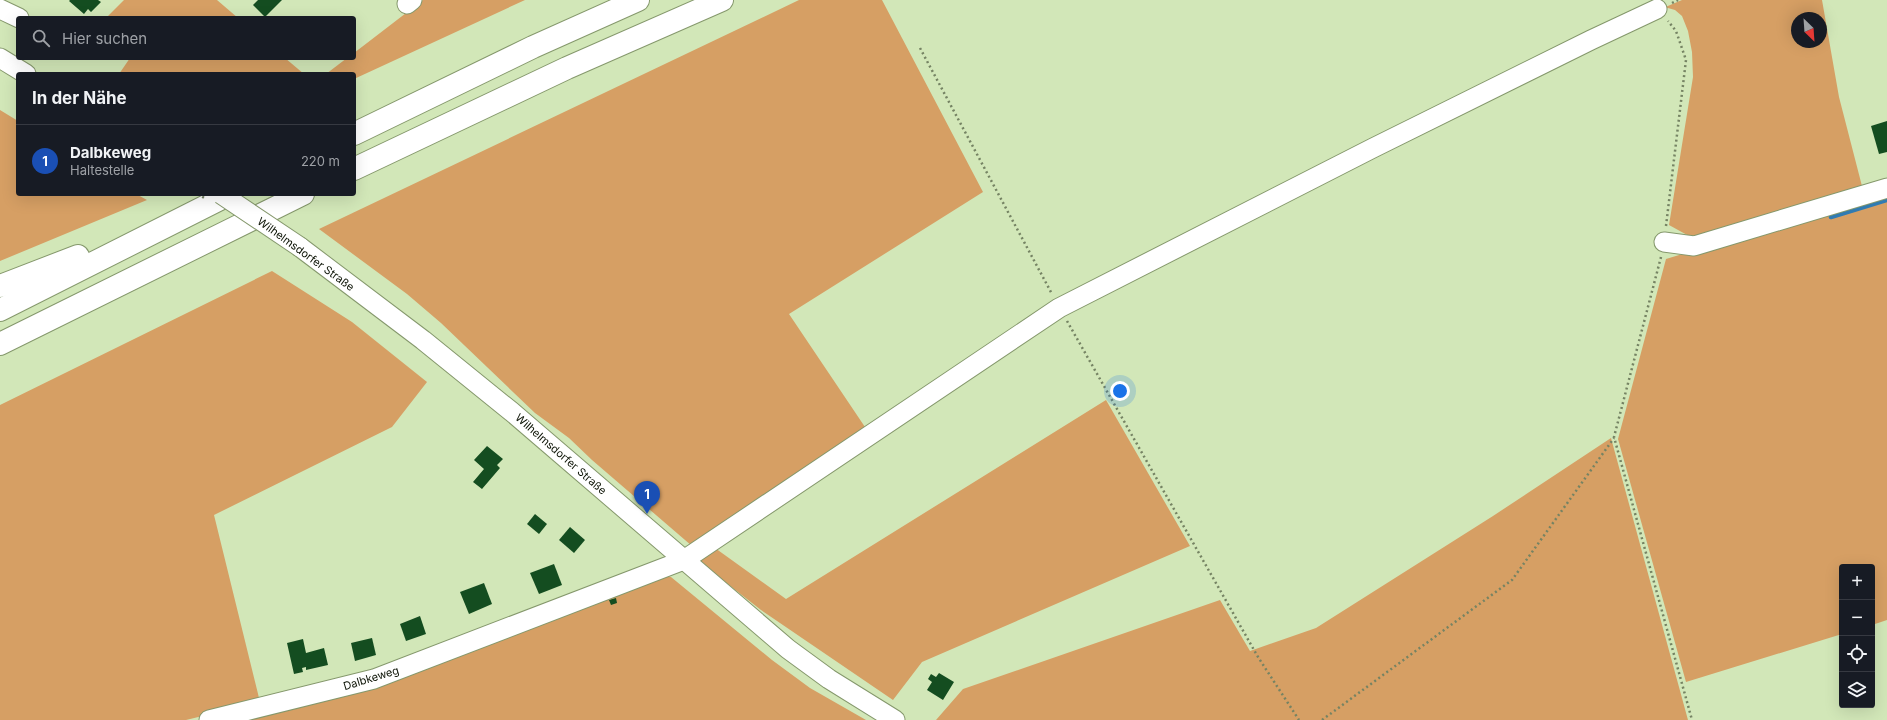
<!DOCTYPE html>
<html lang="de">
<meta charset="utf-8">
<style>
:root{--surface:#171b24;--page:#242831;--text:#f1f3f6;--muted:#9ea1a6;--line:#363941;--accent:#8c9099}
body{margin:0;font-family:Inter,sans-serif;background:var(--page);color:var(--text)}
.controls{position:absolute;right:12px;bottom:12px;display:grid;overflow:hidden;border-radius:4px;box-shadow:0 4px 16px #0002}
.controls button{width:36px;height:36px;display:grid;place-items:center;padding:0;border:0;border-bottom:1px solid var(--line);background:var(--surface);color:var(--text);font:20px sans-serif}
.compass{position:absolute;left:1791px;top:12px;width:36px;height:36px;border-radius:50%;background:var(--surface);box-shadow:0 4px 16px #0002;rotate:155deg}
.you{position:absolute;left:1120px;top:391px;width:14px;height:14px;margin:-10px;border:3px solid #fff;border-radius:50%;background:#1a73e8;box-shadow:0 0 0 6px #1a73e833}
.badge{display:grid;place-items:center;width:26px;height:26px;border-radius:50%;background:var(--accent);color:#fff;font-size:13px;font-weight:700}
.pin{position:absolute;translate:-50% -33px;filter:drop-shadow(0 1px 2px #0008)}
.pin::after{content:'';position:absolute;top:21px;width:14px;height:12px;background:inherit;clip-path:polygon(0 0,100% 0,50% 100%)}
.list{margin:0;padding:0;list-style:none}
h2{display:flex;justify-content:space-between;align-items:center;height:52px;margin:0;padding:0 16px;font-size:17px}
h2 small{font-size:13px;font-weight:400;color:var(--muted)}
.list li{display:grid;grid-template-columns:26px 1fr auto;gap:12px;align-items:center;box-sizing:border-box;height:72px;padding:0 16px;border-top:1px solid var(--line)}
.list b{display:block;font-size:15px;white-space:nowrap}
.list p{margin:0;font-size:13px;white-space:nowrap;color:var(--muted)}
.list em{font-size:13px;font-style:normal;color:var(--muted)}
.icon{flex:none;width:22px;height:22px;fill:none;stroke:currentColor;stroke-width:2;stroke-linecap:round;stroke-linejoin:round}
.map{position:relative;flex:none;width:1887px;height:720px;overflow:hidden}
.search{position:absolute;background:var(--surface);box-shadow:0 4px 16px #0002;left:16px;top:16px;width:340px;height:44px;display:flex;align-items:center;gap:10px;box-sizing:border-box;padding:0 14px;border-radius:4px;color:var(--muted);font-size:15px}
.panel{position:absolute;background:var(--surface);box-shadow:0 4px 16px #0002;left:16px;top:72px;width:340px;height:124px;border-radius:4px}
.map>svg:first-child{display:block}
</style>
<div class="map">
<svg width="1887" height="720" viewBox="0 0 1887 720">
<rect width="100%" height="100%" fill="#d2e7b8"/>
<g fill="#d69f64" fill-rule="evenodd">
<path d="M124,0h93l21,18h-132z"/>
<path d="M423,0h102l-171,79v-5h-28l21,-16h7v-5z"/>
<path d="M799,0h83l101,192 -194,122 78,116 -175,116 -100,-86 -23,-22 -34,-25 -94,-90 -34,-29 -88,-65z"/>
<path d="M1682,0h140l17,97 24,93 -165,51 -29,-16 24,-148 -1,-25 -4,-21 -6,-15 -7,-6 -7,-2 -12,3zM1797,18h24v24h-24z"/>
<path d="M130,58h155l19,16h-185z"/>
<path d="M0,110l18,11v73h118l11,6 -147,61z"/>
<path d="M1887,192v428l-15,5v-58h-30v67l-156,48 -68,-243 48,-180z"/>
<path d="M272,271l80,51 75,60 -35,45 -178,88 46,187 -74,18h-186v-315z"/>
<path d="M1106,400l84,146 -268,116 -29,38 -132,-90 -64,-50 18,-12 71,51z"/>
<path d="M1611,438l77,282h-752l27,-31 257,-89 30,51 66,-23 177,-112z"/>
<path d="M664,576l7,1 101,83 38,28 56,32h-628z"/>
</g>
<g fill="none" stroke-linecap="round" stroke-linejoin="round">
<path stroke="#307bb2" stroke-width="4.5" d="M1831,217l56,-17"/>
</g>
<g fill="#144d20">
<path d="M70,0h28l3,2 -10,10 -3,-3 -4,5 -15,-13z"/>
<path d="M258,0h24l-17,17 -12,-12z"/>
<path d="M1887,121v31l-8,2 -8,-28z"/>
<path d="M487,446l16,13 -6,6 3,3 -18,21 -9,-7 11,-13 -10,-9z"/>
<path d="M535,514l12,10 -8,10 -12,-10z"/>
<path d="M570,527l15,13 -11,13 -15,-13z"/>
<path d="M554,564l8,21 -23,9 -9,-21z"/>
<path d="M484,583l8,21 -23,10 -9,-22z"/>
<path d="M616,598l1,5 -6,2 -2,-5z"/>
<path d="M420,616l6,18 -20,7 -6,-17z"/>
<path d="M372,638l4,17 -21,6 -4,-18z"/>
<path d="M303,639l3,14 18,-5 4,17 -22,5v-3l-4,1 1,4 -9,2 -7,-31z"/>
<path d="M939,673l15,9 -11,18 -16,-10 5,-8 -4,-3 3,-5 5,3z"/>
</g>
<g fill="none" stroke-linecap="round" stroke-linejoin="round">
<defs>
<g id="minor">
<path d="M407,4l5,-4"/>
<path d="M0,9l19,9"/>
<path d="M0,58l26,16"/>
<path d="M1664,242l30,4 193,-58"/>
<path d="M300,247l123,93 89,72 276,237 41,30 66,41"/>
<path d="M209,720l165,-41 310,-119 375,-252 314,-160 218,-108 66,-31"/>
</g>
<g id="highway">
<path d="M354,134l179,-87 105,-47"/>
<path d="M354,169l213,-101 155,-68"/>
<path d="M0,286l78,-30"/>
<path d="M0,310l230,-116"/>
<path d="M0,344l303,-150"/>
</g>
</defs>
<use href="#minor" stroke="#85986c" stroke-width="21"/>
<use href="#highway" stroke="#85986c" stroke-width="24"/>
<g stroke="#758363" stroke-width="2.5" stroke-dasharray="2 3" stroke-linecap="butt">
<path d="M1672,3l6,-3"/>
<path d="M920,48l132,246"/>
<path d="M1666,226l20,-166 -10,-29 -8,-10"/>
<path d="M1661,257l-47,180 78,283"/>
<path d="M1067,321l191,336 41,63"/>
<path d="M1322,720l190,-140 102,-142"/>
</g>
<use href="#minor" stroke="#fff" stroke-width="19"/>
<use href="#highway" stroke="#fff" stroke-width="22"/>
<defs>
<path id="minor-bridge" d="M221,194l79,53"/>
</defs>
<use href="#minor-bridge" stroke="#85986c" stroke-width="21" stroke-linecap="butt"/>
<path stroke="#758363" stroke-width="2.5" stroke-dasharray="2 3" stroke-linecap="butt" d="M198,194l8,5"/>
<use href="#minor-bridge" stroke="#fff" stroke-width="19"/>
</g>
<g text-anchor="middle" dominant-baseline="central" stroke-width="4" stroke-linejoin="round" paint-order="stroke">
<g font-size="11" fill="#0a1103" stroke="#fff">
<text transform="translate(306 254) rotate(36)">Wilhelmsdorfer Straße</text>
<text transform="translate(561 454) rotate(41)">Wilhelmsdorfer Straße</text>
<text transform="translate(371 678) rotate(-17)">Dalbkeweg</text>
</g>
</g>
</svg>
<div class="controls">
<button>+</button>
<button>−</button>
<button><svg class="icon" aria-label="locate" viewBox="0 0 24 24"><circle cx="12" cy="12" r="6"/><path d="M12 2v4M12 18v4M2 12h4M18 12h4"/></svg></button>
<button><svg class="icon" aria-label="layers" viewBox="0 0 24 24"><path d="M12 4l9 5-9 5-9-5zM3 14l9 5 9-5"/></svg></button>
</div>
<svg class="compass" viewBox="-18 -18 36 36"><path d="M0-13l5 13h-10z" fill="#e53935"/><path d="M0 13l5-13h-10z" fill="#9ea1a6"/></svg>
<div class="you"></div>
<div class="pin badge" style="left:647px;top:514px;background:#1a4fb4">1</div>
<div class="search"><svg class="icon" aria-label="search" viewBox="0 0 24 24"><circle cx="10" cy="10" r="6"/><path d="M15 15l6 6"/></svg>Hier suchen</div>
<section class="panel">
<h2>In der Nähe<small></small></h2>
<ul class="list">
<li><span class="badge" style="background:#1a4fb4">1</span><div><b>Dalbkeweg</b><p>Haltestelle</p></div><em>220 m</em></li>
</ul>
</section>
</div>
